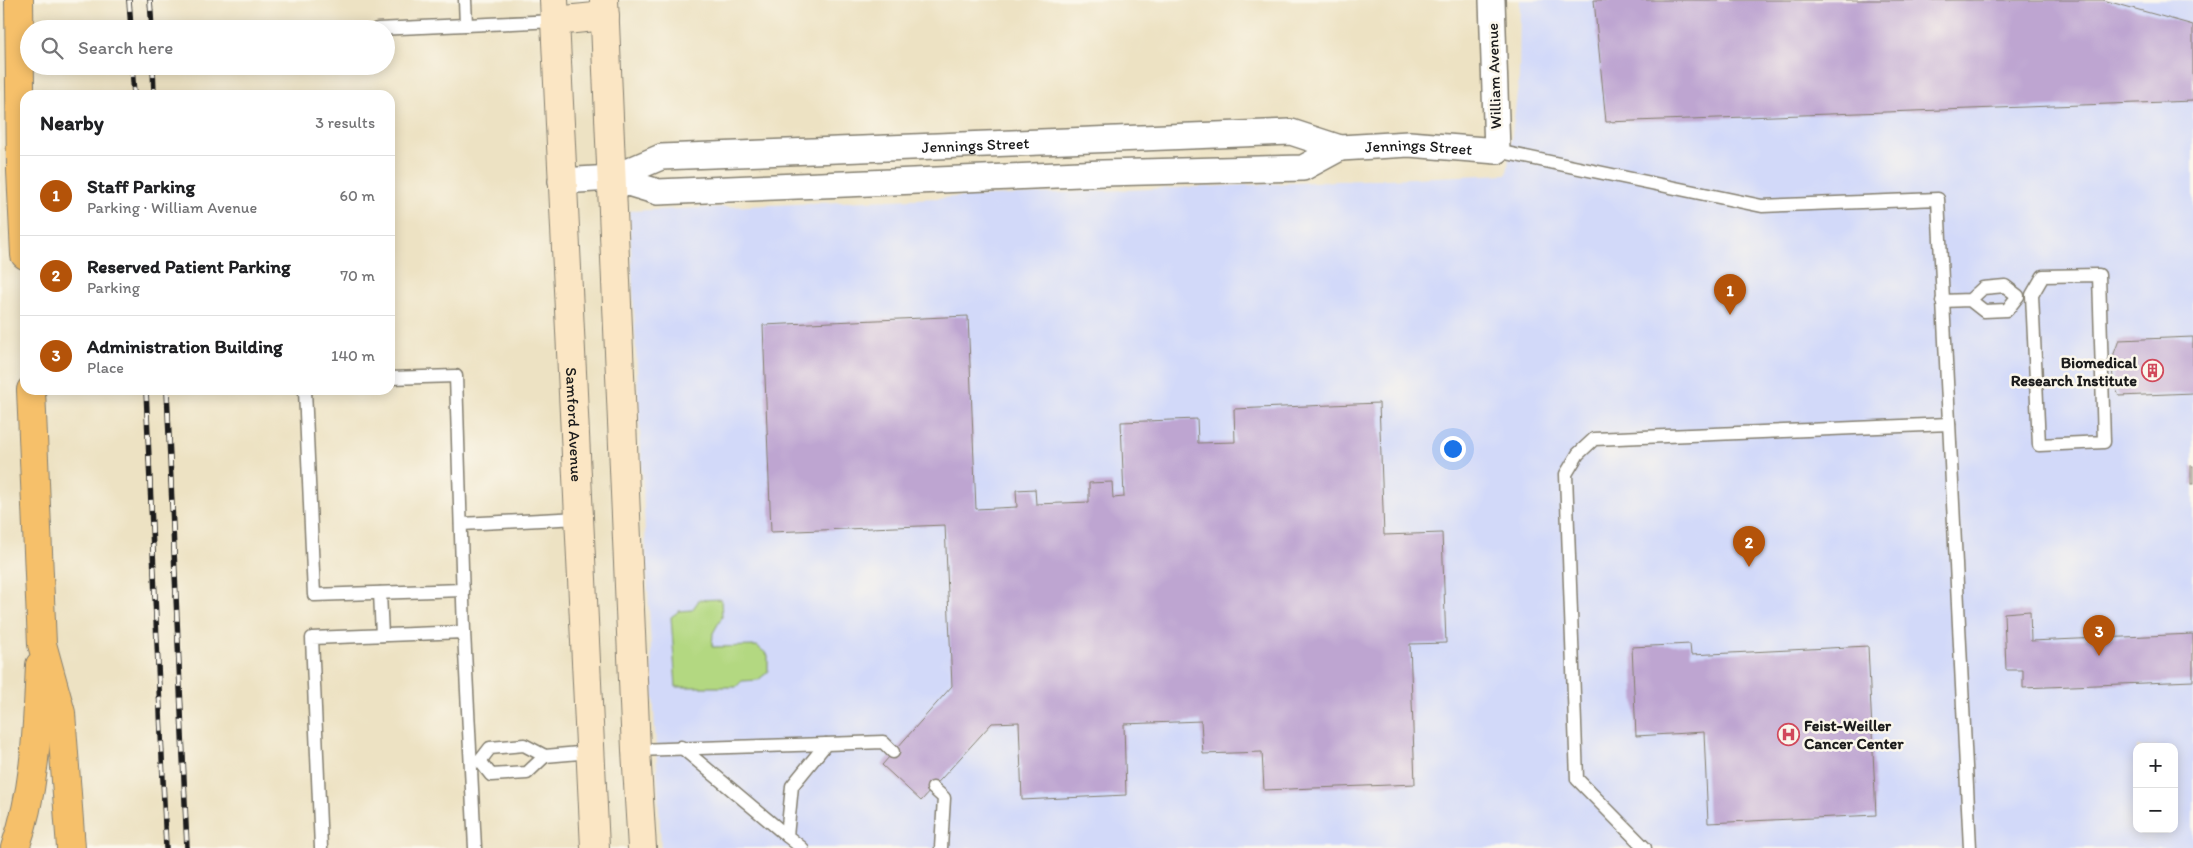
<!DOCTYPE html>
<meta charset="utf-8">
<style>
:root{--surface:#fff;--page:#f6f6f6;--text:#202124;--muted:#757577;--line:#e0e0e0;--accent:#b45309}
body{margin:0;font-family:Itim,sans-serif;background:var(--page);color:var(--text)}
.controls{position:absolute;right:15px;bottom:15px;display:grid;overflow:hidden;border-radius:10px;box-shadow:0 2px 12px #0003}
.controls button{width:45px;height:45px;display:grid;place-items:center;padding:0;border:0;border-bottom:1px solid var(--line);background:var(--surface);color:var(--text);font:25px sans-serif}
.you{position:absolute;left:1452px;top:448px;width:18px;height:18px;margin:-12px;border:4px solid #fff;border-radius:50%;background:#1a73e8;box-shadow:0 0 0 8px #1a73e833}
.badge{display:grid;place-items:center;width:32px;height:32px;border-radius:50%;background:var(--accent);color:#fff;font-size:16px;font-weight:700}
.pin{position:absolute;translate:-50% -41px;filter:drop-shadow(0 1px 2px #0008)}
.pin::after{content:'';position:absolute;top:26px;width:18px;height:15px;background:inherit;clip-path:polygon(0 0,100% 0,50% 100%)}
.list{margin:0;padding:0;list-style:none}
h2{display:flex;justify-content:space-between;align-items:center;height:65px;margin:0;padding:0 20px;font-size:21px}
h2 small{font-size:16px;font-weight:400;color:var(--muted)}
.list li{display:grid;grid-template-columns:32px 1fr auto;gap:15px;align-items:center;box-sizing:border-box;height:80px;padding:0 20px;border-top:1px solid var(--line)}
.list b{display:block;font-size:19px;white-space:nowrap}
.list p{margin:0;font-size:16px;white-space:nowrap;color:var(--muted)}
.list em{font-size:16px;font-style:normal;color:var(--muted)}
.icon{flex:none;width:28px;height:28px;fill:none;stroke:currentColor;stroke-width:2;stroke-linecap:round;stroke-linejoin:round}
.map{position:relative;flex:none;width:2193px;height:848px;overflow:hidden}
.search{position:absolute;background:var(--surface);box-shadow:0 2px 12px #0003;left:20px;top:20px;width:375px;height:55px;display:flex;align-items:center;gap:12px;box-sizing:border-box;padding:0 18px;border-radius:28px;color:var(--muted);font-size:19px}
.panel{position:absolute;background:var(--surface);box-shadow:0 2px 12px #0003;left:20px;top:90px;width:375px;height:305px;border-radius:15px}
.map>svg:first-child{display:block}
</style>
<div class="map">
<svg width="2193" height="848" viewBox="0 0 2193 848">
<rect width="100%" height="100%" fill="#fbf7ec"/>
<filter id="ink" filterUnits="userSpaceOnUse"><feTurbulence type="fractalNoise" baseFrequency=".02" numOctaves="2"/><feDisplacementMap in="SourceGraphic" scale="10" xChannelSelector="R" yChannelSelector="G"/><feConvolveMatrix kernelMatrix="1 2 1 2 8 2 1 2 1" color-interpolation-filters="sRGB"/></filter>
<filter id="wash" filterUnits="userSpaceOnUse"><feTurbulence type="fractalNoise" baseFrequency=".0096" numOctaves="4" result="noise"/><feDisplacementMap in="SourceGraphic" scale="20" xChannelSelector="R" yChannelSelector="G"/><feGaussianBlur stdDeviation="1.12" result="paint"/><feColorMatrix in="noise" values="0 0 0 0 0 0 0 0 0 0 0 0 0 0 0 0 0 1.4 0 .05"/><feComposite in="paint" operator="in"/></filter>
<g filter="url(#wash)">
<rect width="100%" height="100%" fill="#ede2c3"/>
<path fill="#d2d9f9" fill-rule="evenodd" d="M1520,0h673v848h-1532l-32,-637 878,-37 12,-96zM2137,747h37v82h-37z"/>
<path fill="#b3d881" stroke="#687a4e" d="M721,599l1,18 -9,16 -1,14 45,-1 11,9v17l-10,8 -16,1 -6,6h-60l-5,-70 8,-6 13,-1 7,-10z"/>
<g id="blocks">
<g fill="#bea5d1">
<path d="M1594,0h509l90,25v76l-587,21z"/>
<path d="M968,316l8,193 41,-2 -1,-17 19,-1 1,15 53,-2v-19l23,-1 1,16 11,-1 -3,-75 76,-3 1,24 37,-1 -1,-33 145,-6 5,132 58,-2 4,110 -36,1 5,140 -151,6 -2,-38 -59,2 -2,-33 -77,3 2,71 -104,5 -3,-78 -27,1 -71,78 -39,-36 70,-79 -7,-161 -174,7 -8,-207z"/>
<path d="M2193,337v56l-74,3 -6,-14 -1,-23 7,-19z"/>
<rect x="2191" y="466" width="2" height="18"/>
<path d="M2030,611l1,30 162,-7v47l-170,7v-18h-17l-2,-57z"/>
<path d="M1690,644l1,11 177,-9 8,169 -168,8 -4,-91 -68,4 -4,-89z"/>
</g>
</g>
</g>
<g filter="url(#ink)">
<use href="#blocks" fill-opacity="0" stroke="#847f70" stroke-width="1"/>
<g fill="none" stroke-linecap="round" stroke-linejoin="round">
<defs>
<g id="lane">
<path d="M465,0l1,25"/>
<path d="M377,29l178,-8"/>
<path d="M1497,151l265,55 176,-7 32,649"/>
<path d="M2099,275l5,167 -65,3 -7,-150 11,-19z"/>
<path d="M1942,301l28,-1 13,-12 22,-2 13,10 -11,14 -23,1 -14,-11"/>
<path d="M390,378l66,-2 8,256"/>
<path d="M305,390l9,205 149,-5"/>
<path d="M461,524l118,-6"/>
<path d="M380,593l2,42"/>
<path d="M681,747l106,89"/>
<path d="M636,750l190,-6"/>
<path d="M480,761l10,-13 34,-3 21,11 46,-4"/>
<path d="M480,761l11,14 36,-2 18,-17"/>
<path d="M933,788l11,10 -3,50"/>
<path d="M321,848l-9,-210 152,-6 11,216"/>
<path d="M802,848l-15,-12 5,-50 34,-42 57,-2 10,10"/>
<path d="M1645,848l-68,-69 -11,-305 12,-20 16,-15 355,-15"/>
</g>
<g id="street">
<path id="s1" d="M612,178l49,-21 630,-25 49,16 69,-4 88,7 -5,-151"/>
<path d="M561,181l51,-3 46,14 445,-19 200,-5 37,-20"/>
</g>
<g id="secondary">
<path id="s2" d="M554,0l41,848"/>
<path d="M604,0l32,750 6,98"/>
<path d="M555,21l50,-5"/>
</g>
<g id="highway">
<path d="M19,0l2,171 4,84"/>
<path d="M31,390l11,254 19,69 10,135"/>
<path d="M15,848c21,-59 22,-121 25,-183"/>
</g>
</defs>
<use href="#lane" stroke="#847f70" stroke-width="15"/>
<use href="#street" stroke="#847f70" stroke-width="28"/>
<use href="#secondary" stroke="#847f70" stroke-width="30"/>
<use href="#highway" stroke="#847f70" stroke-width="30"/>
<use href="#lane" stroke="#fff" stroke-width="12"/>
<use href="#street" stroke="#fff" stroke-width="25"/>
<use href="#secondary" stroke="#fbe6c4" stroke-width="28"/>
<use href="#highway" stroke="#f6c06b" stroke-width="28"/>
<defs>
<g id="rail">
<path d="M129,0l2,29"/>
<path d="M150,0l2,29"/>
<path d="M132,66l2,29"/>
<path d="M153,66l1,29"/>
<path d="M146,390l20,458"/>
<path d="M167,390l20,458"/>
</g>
</defs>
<use href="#rail" stroke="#1c1c1c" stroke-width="5.5"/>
<use href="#rail" stroke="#fbf7ec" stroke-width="4" stroke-dasharray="11" stroke-linecap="butt"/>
</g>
</g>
<defs>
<symbol id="building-ring" viewBox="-11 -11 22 22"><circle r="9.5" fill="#fbf7ec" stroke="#d1495b" stroke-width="1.5"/><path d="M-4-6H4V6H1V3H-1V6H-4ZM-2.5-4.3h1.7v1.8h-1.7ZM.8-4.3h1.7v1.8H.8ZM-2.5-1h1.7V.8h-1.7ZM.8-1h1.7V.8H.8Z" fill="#d1495b"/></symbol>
<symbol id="hospital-ring" viewBox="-11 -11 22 22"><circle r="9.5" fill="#fbf7ec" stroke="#d1495b" stroke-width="1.5"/><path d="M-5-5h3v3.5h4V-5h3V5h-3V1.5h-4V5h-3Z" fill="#d1495b"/></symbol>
</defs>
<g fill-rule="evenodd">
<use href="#building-ring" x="2140" y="358" width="25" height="25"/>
<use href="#hospital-ring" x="1776" y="722" width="25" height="25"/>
</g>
<g text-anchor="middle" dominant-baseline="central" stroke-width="5" stroke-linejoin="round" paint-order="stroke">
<g font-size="16" fill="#1c1c1c" stroke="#fbf7ec">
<text transform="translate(1494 76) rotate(-92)">William Avenue</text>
<text stroke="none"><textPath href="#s1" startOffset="368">Jennings Street</textPath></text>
<text stroke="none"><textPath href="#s1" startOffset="814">Jennings Street</textPath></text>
<text stroke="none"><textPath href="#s2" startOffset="425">Samford Avenue</textPath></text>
</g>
<g font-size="16" font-weight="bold" fill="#1c1c1c" stroke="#fbf7ec" text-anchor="end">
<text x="2137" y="362">Biomedical<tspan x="2137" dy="18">Research Institute</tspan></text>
<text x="1804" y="725" text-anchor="start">Feist-Weiller<tspan x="1804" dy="18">Cancer Center</tspan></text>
</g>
</g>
</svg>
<div class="controls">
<button>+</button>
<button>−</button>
</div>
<div class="you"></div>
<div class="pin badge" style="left:1730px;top:315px">1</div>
<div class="pin badge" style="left:1749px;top:567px">2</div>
<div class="pin badge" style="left:2099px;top:656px">3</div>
<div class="search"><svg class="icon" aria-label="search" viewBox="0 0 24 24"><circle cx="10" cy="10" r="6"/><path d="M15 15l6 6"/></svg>Search here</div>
<section class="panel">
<h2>Nearby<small>3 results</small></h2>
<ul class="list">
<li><span class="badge">1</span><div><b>Staff Parking</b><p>Parking · William Avenue</p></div><em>60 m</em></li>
<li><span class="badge">2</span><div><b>Reserved Patient Parking</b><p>Parking</p></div><em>70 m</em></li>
<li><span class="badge">3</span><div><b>Administration Building</b><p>Place</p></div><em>140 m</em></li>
</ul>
</section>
</div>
